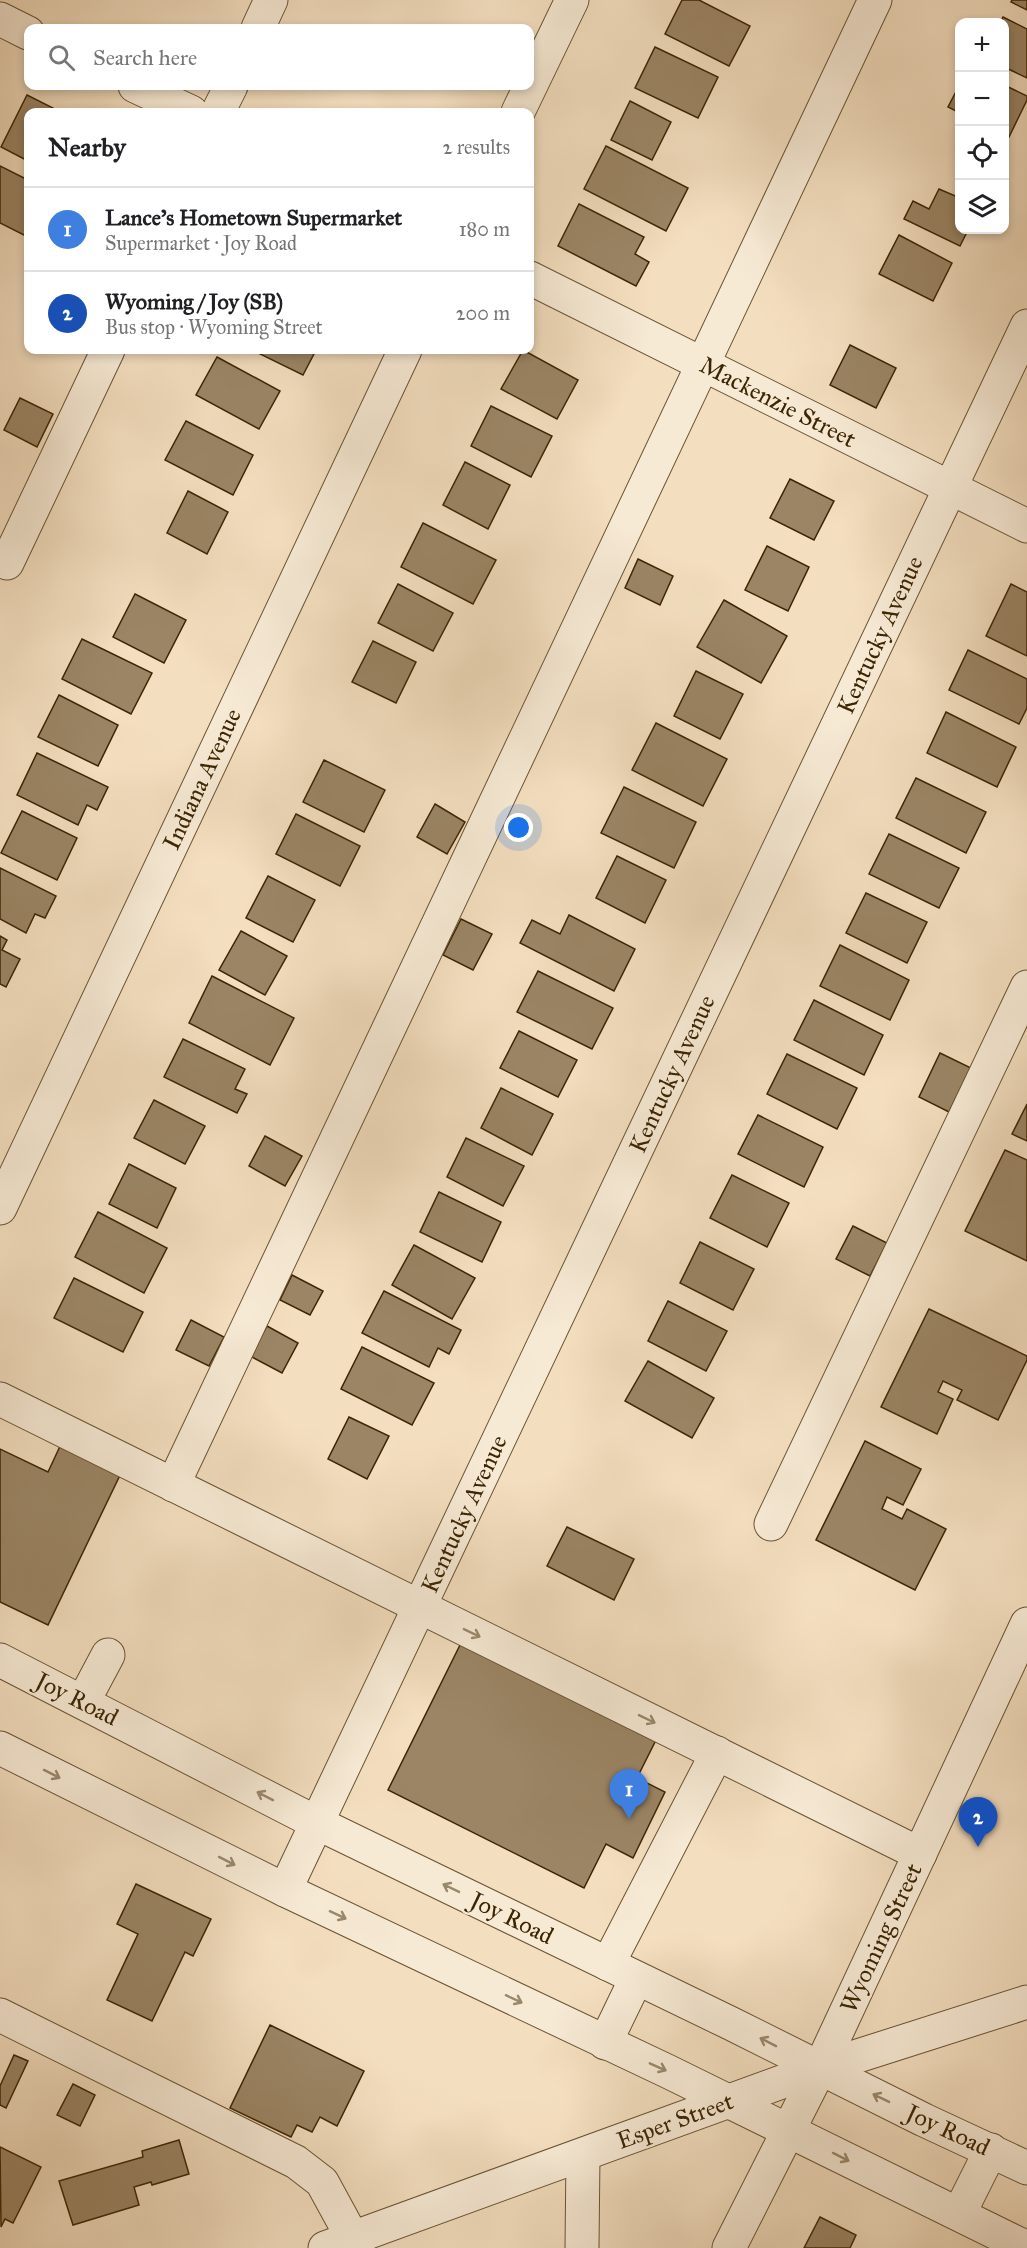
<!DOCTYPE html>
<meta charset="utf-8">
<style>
:root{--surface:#fff;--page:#f2f2f2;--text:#202124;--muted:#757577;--line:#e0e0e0;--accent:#d93025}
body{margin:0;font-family:"IM FELL Great Primer",serif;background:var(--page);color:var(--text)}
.controls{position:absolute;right:18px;top:18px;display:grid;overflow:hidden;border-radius:12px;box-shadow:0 3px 9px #0003}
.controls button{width:54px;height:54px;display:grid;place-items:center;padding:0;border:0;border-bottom:2px solid var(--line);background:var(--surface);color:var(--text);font:30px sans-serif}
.you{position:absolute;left:519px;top:828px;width:21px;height:21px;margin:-15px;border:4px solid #fff;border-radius:50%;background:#1a73e8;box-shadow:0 0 0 9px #1a73e833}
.badge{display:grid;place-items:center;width:39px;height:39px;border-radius:50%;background:var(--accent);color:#fff;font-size:20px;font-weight:700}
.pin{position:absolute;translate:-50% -50px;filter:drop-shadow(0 2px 3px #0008)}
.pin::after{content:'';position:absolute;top:32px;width:21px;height:18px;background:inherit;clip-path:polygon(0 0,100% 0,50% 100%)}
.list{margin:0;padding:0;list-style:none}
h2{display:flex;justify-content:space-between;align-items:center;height:78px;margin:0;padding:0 24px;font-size:26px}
h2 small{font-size:20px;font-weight:400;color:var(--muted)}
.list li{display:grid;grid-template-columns:39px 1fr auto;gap:18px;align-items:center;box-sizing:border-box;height:84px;padding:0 24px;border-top:2px solid var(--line)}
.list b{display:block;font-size:22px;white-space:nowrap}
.list p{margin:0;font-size:20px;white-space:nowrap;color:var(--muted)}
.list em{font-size:20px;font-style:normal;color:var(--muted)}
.icon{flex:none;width:33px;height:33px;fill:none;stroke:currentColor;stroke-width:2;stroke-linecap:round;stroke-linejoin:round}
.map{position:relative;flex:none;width:1027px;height:2248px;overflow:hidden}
.search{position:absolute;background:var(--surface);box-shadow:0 3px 9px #0003;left:24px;top:24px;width:510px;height:66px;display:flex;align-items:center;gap:15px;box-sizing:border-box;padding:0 21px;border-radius:12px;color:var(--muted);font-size:22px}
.panel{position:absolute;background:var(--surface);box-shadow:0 3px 9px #0003;left:24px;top:108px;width:510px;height:246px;border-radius:12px}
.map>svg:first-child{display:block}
</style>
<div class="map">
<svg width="1027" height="2248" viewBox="0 0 1027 2248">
<rect width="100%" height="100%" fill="#f3debf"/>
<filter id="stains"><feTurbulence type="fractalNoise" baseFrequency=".00333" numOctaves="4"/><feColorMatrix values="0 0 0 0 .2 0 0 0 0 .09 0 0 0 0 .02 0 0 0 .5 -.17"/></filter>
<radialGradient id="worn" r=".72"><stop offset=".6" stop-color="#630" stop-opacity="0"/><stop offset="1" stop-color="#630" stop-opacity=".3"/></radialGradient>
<g fill="#9b8565" stroke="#3c2503" stroke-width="1.5">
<path d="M682,0h17l51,26 -21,40 -64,-32z"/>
<path d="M1012,0h15v10l-16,-8z"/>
<path d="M1003,17l24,12v49l-23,-11v-45h-3z"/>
<path d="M655,47l63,30 -20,41 -63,-30z"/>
<path d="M960,84v29l-12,-6z"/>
<path d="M1004,85l23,11v4l-18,37 -5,-3z"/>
<path d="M27,95l26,13 -2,4h-23v49l-27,-14z"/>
<path d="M630,101l41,21 -19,38 -41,-20z"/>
<path d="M606,146l82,42 -22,43 -82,-42z"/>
<path d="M0,166l28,14v57l-28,-14z"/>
<path d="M939,189l21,9v32h8l-8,16 -56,-27 9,-18 16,8z"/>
<path d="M579,204l65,33 -9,17 14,8 -13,24 -78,-40z"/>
<path d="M899,235l53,28 -19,38 -54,-27z"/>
<path d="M850,345l46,23 -20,40 -46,-23z"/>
<path d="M252,350h64l-13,25z"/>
<path d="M523,350l55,30 -21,39 -56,-30z"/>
<path d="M217,357l63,34 -21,38 -63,-34z"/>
<path d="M20,398l33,16 -16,33 -33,-17z"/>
<path d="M491,406l61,30 -21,41 -60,-31z"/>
<path d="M186,421l67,34 -20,40 -68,-35z"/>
<path d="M465,462l45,23 -22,44 -45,-24z"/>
<path d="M790,479l44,22 -20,39 -44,-22z"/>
<path d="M188,491l40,21 -21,42 -40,-21z"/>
<path d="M423,523l73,37 -23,44 -72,-37z"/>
<path d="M767,546l42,21 -21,44 -43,-21z"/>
<path d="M638,559l35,17 -13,29 -35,-17z"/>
<path d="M398,584l55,29 -20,38 -55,-28z"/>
<path d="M1011,584l16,8v64l-41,-20z"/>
<path d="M135,594l51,26 -22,43 -51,-26z"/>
<path d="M724,600l63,36 -26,47 -64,-36z"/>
<path d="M82,639l70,34 -21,41 -69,-35z"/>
<path d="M373,641l43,21 -20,41 -44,-21z"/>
<path d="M968,650l59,29v29l-8,16 -70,-34z"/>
<path d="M696,671l47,23 -23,45 -46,-23z"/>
<path d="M59,695l59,30 -20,41 -60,-29z"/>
<path d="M946,712l70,35 -19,40 -70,-34z"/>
<path d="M656,723l71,36 -24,47 -71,-36z"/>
<path d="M37,753l71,34 -11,23 -10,-5 -9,20 -61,-30z"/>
<path d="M324,760l61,30 -21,42 -61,-30z"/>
<path d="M916,778l70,34 -20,41 -70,-35z"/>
<path d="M624,787l72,35 -22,46 -73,-35z"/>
<path d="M435,804l30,18 -18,32 -30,-17z"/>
<path d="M22,811l55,27 -20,42 -56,-27z"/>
<path d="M296,814l64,32 -20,40 -64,-32z"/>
<path d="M889,834l70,34 -20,40 -70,-34z"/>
<path d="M617,856l49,24 -21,43 -49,-25z"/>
<path d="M0,868l56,28 -11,22 -10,-4 -9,19 -26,-14z"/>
<path d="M268,876l47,24 -22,42 -47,-24z"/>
<path d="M866,893l61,29 -20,41 -61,-30z"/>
<path d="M569,915l66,34 -21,42 -94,-48 12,-23 28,14z"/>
<path d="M461,919l31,15 -19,36 -30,-15z"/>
<path d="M241,931l46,25 -22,39 -46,-25z"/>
<path d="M0,936l7,4 -5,10 18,9 -14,28 -6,-3z"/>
<path d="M840,945l69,35 -19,40 -70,-34z"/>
<path d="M538,971l75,37 -21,41 -75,-37z"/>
<path d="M212,976l82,42 -24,47 -81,-42z"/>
<path d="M814,1000l69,35 -19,40 -70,-35z"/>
<path d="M519,1031l58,29 -19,37 -58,-29z"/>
<path d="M183,1039l62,30 -10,20 12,5 -10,19 -73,-36z"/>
<path d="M940,1053l31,15 -22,44 -30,-15z"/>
<path d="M787,1054l70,34 -20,41 -70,-35z"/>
<path d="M501,1088l52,26 -21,41 -51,-27z"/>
<path d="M154,1100l51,26 -20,38 -51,-26z"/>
<path d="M1027,1104v37l-15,-7z"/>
<path d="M758,1115l65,32 -19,40 -66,-33z"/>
<path d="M265,1136l37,20 -17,30 -36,-20z"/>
<path d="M466,1138l58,28 -21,40 -56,-29z"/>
<path d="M1005,1150l22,10v101l-62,-30z"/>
<path d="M129,1164l47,24 -19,40 -48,-24z"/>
<path d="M732,1175l57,28 -22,44 -57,-29z"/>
<path d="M439,1192l62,30 -19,40 -62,-30z"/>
<path d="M98,1212l69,36 -23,45 -69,-36z"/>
<path d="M853,1226l34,17 -17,33 -34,-17z"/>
<path d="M700,1242l54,27 -21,41 -53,-27z"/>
<path d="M414,1245l61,33 -23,41 -60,-34z"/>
<path d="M292,1275l31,16 -13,24 -30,-15z"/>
<path d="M74,1278l69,34 -20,40 -69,-34z"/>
<path d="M384,1291l77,39 -12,24 -11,-6 -9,19 -67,-34z"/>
<path d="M668,1301l59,30 -21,40 -58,-30z"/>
<path d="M929,1309l98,47v4l-29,60 -41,-20 5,-10 -19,-9 -5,11 15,7 -16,35 -56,-27z"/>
<path d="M191,1320l33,17 -15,29 -33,-16z"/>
<path d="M267,1326l31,17 -16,30 -32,-17z"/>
<path d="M362,1347l72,36 -22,42 -71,-36z"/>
<path d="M648,1361l66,37 -22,40 -67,-37z"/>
<path d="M349,1417l40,19 -22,43 -39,-20z"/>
<path d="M865,1441l56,28 -18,36 -16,-8 -5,12 20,10 5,-10 39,20 -31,61 -99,-50z"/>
<path d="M62,1442l60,29 -74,154 -48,-23v-153l48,23z"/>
<path d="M567,1527l67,32 -20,41 -67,-34z"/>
<path d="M464,1637l195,97 -22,44 28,14 -32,66 -27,-14 -22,44 -196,-98z"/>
<path d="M136,1884l75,35 -18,37 -8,-4 -33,69 -45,-21 31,-66 -21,-10z"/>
<path d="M270,2025l94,46 -27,55 -17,-9 -8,15 -15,-7 -6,12 -61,-29z"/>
<path d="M14,2055l14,6 -22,47 -6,-3v-19z"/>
<path d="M73,2084l22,11 -15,31 -23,-11z"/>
<path d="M179,2140l10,34 -37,11 -1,-3 -17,5 5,18 -66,20 -14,-44 84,-24 -1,-6z"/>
<path d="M0,2147l41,20 -28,56 -8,-4 -4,8z"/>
<path d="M820,2217l36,18 -6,13h-46z"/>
</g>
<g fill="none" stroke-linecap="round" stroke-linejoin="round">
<defs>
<g id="minor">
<path d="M0,19l28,14"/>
<path d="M258,28l13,-28"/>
<path d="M135,86l56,26"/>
<path d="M218,112l13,-26"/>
<path d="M518,112l54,-112"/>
<path d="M530,278l497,248"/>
<path d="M7,563l101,-213"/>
<path d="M0,1208l405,-858"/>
<path d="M0,1399l920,455"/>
<path d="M173,1485l702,-1485"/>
<path d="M771,1524l256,-537"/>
<path d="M0,1660l317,163 413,200 194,97 103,48"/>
<path d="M83,1702l25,-47"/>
<path d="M0,1748l285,142 382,181 360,177"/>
<path d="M285,1890l742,-1564"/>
<path d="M608,1964l109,-211"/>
<path d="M0,2015l296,147 26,20 36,66"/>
<path d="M605,2043l31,-64"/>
<path d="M959,2214l32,-64"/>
<path d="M325,2248l495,-180 207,-66"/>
<path d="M582,2248l1,-93"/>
<path d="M729,2248l91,-180 207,-444"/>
</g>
</defs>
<use href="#minor" stroke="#6a5332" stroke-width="35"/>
<use href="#minor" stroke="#f7ead5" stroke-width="33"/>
</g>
<defs><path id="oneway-shaft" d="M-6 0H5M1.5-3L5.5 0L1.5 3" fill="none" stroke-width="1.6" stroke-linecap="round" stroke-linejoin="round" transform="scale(1.5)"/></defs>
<g stroke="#9a886c">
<use href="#oneway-shaft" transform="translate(472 1633) rotate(26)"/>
<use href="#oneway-shaft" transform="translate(647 1719) rotate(26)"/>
<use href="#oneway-shaft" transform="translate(52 1774) rotate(27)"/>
<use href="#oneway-shaft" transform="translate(265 1796) rotate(-153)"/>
<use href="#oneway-shaft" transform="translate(227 1861) rotate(27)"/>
<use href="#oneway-shaft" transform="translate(451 1888) rotate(-154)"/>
<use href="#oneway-shaft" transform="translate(338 1915) rotate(25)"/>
<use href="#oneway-shaft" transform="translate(514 1999) rotate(25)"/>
<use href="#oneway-shaft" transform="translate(768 2042) rotate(-153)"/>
<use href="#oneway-shaft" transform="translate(658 2067) rotate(24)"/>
<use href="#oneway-shaft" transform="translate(881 2098) rotate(-154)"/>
<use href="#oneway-shaft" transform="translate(841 2157) rotate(27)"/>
</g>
<g text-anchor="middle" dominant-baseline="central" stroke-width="4.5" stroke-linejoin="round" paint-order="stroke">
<g font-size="24" fill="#3c2503" stroke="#f7ead5">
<text transform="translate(778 402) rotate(27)">Mackenzie Street</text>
<text transform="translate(880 635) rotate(-65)">Kentucky Avenue</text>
<text transform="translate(202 779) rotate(-65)">Indiana Avenue</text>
<text transform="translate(672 1074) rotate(-65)">Kentucky Avenue</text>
<text transform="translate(464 1514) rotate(-65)">Kentucky Avenue</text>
<text transform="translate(77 1699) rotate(27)">Joy Road</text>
<text transform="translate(512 1918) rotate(26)">Joy Road</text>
<text transform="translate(881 1938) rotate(-65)">Wyoming Street</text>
<text transform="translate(675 2121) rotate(-20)">Esper Street</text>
<text transform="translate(948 2130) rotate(25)">Joy Road</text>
</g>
</g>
<rect width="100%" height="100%" filter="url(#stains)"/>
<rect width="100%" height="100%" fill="url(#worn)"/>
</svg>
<div class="controls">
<button>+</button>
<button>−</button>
<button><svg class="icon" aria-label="locate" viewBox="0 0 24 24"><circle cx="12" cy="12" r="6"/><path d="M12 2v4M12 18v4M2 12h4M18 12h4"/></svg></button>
<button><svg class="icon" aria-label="layers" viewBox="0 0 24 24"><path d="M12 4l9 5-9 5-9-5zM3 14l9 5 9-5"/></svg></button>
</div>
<div class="you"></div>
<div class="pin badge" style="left:629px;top:1819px;background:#3f7fe0">1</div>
<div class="pin badge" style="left:978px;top:1847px;background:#1a4fb4">2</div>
<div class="search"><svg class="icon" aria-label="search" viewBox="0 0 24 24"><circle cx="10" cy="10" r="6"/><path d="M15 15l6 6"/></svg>Search here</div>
<section class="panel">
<h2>Nearby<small>2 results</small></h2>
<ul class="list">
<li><span class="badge" style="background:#3f7fe0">1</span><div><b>Lance's Hometown Supermarket</b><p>Supermarket · Joy Road</p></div><em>180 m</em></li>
<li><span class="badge" style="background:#1a4fb4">2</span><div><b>Wyoming / Joy (SB)</b><p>Bus stop · Wyoming Street</p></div><em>200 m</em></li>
</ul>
</section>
</div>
